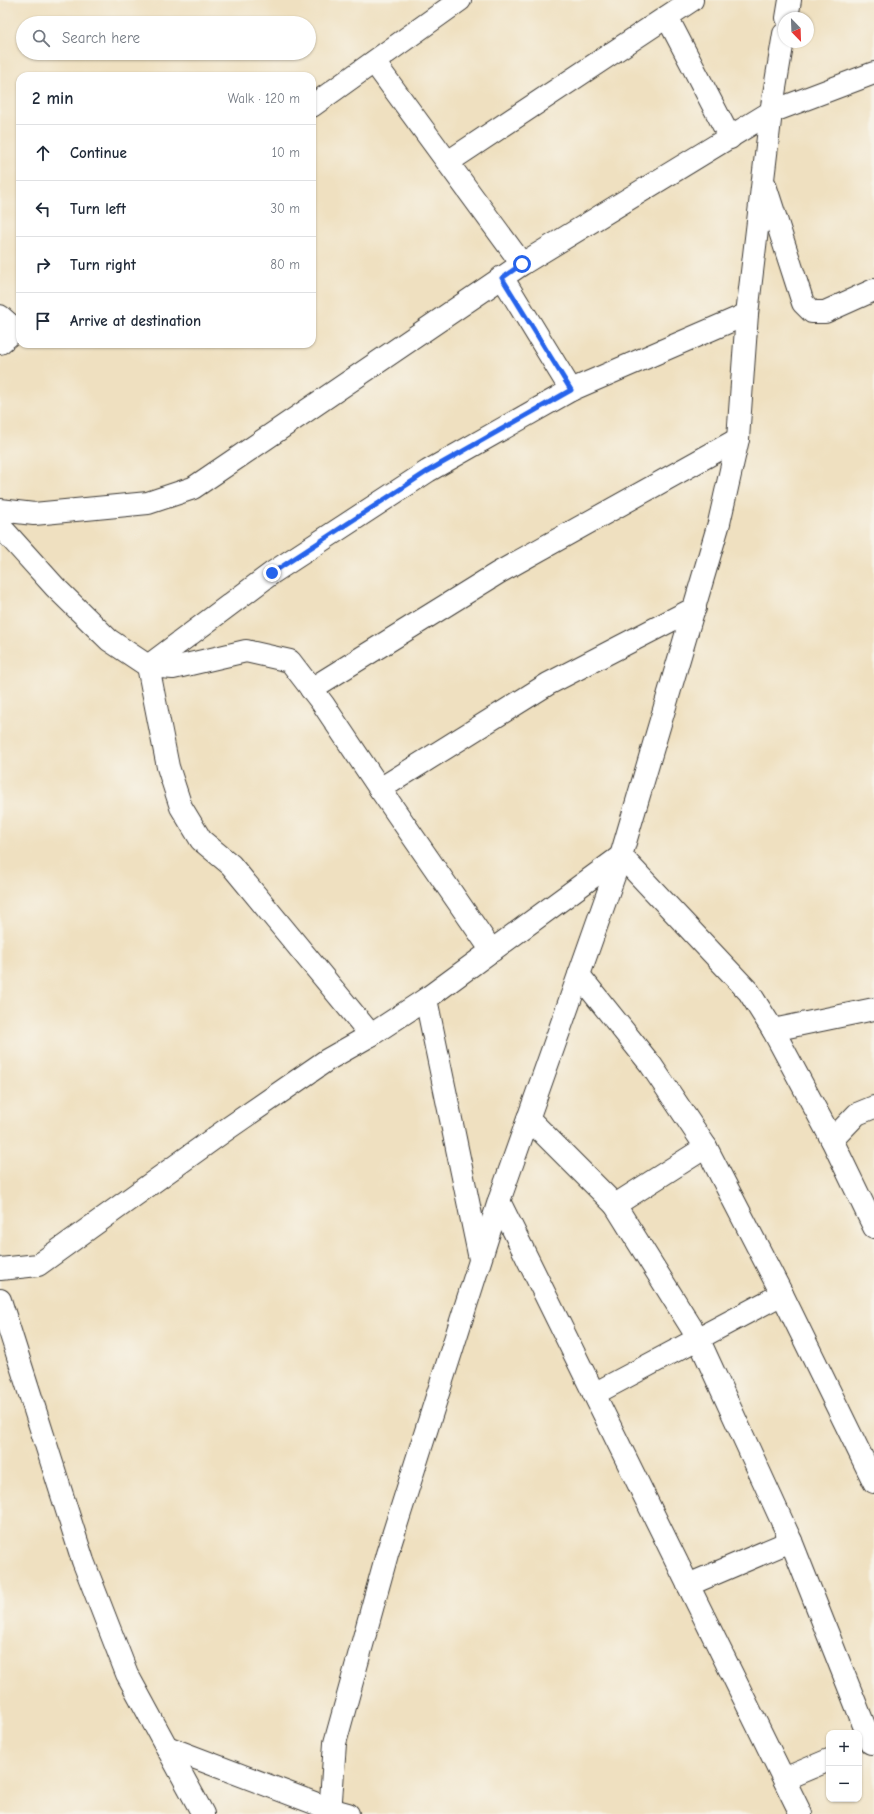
<!DOCTYPE html>
<meta charset="utf-8">
<style>
:root{--surface:#fff;--page:#f6f6f7;--text:#1f2937;--muted:#747a83;--line:#e0e1e3}
body{margin:0;font-family:"Comic Neue",sans-serif;background:var(--page);color:var(--text)}
.controls{position:absolute;right:12px;bottom:12px;display:grid;overflow:hidden;border-radius:8px;box-shadow:0 1px 3px #0004}
.controls button{width:36px;height:36px;display:grid;place-items:center;padding:0;border:0;border-bottom:1px solid var(--line);background:var(--surface);color:var(--text);font:20px sans-serif}
.compass{position:absolute;left:778px;top:12px;width:36px;height:36px;border-radius:50%;background:var(--surface);box-shadow:0 1px 3px #0004;rotate:157deg}
.stop{position:absolute;width:12px;height:12px;margin:-9px;border:3px solid #2563eb;border-radius:50%;background:#fff}
.stop.end{background:#2563eb;border-color:#fff;box-shadow:0 1px 4px #0008}
.list{margin:0;padding:0;list-style:none}
h2{display:flex;justify-content:space-between;align-items:center;height:52px;margin:0;padding:0 16px;font-size:17px}
h2 small{font-size:13px;font-weight:400;color:var(--muted)}
.list li{display:grid;grid-template-columns:26px 1fr auto;gap:12px;align-items:center;box-sizing:border-box;height:56px;padding:0 16px;border-top:1px solid var(--line)}
.list b{display:block;font-size:15px;white-space:nowrap}
.list em{font-size:13px;font-style:normal;color:var(--muted)}
.icon{flex:none;width:22px;height:22px;fill:none;stroke:currentColor;stroke-width:2;stroke-linecap:round;stroke-linejoin:round}
.map{position:relative;flex:none;width:874px;height:1814px;overflow:hidden}
.search{position:absolute;background:var(--surface);box-shadow:0 1px 3px #0004;left:16px;top:16px;width:300px;height:44px;display:flex;align-items:center;gap:10px;box-sizing:border-box;padding:0 14px;border-radius:22px;color:var(--muted);font-size:15px}
.panel{position:absolute;background:var(--surface);box-shadow:0 1px 3px #0004;left:16px;top:72px;width:300px;height:276px;border-radius:12px}
.map>svg:first-child{display:block}
</style>
<div class="map">
<svg width="874" height="1814" viewBox="0 0 874 1814">
<rect width="100%" height="100%" fill="#f7f3e8"/>
<filter id="ink" filterUnits="userSpaceOnUse"><feTurbulence type="fractalNoise" baseFrequency=".025" numOctaves="2"/><feDisplacementMap in="SourceGraphic" scale="8" xChannelSelector="R" yChannelSelector="G"/><feConvolveMatrix kernelMatrix="1 2 1 2 8 2 1 2 1" color-interpolation-filters="sRGB"/></filter>
<filter id="wash" filterUnits="userSpaceOnUse"><feTurbulence type="fractalNoise" baseFrequency=".012" numOctaves="4" result="noise"/><feDisplacementMap in="SourceGraphic" scale="16" xChannelSelector="R" yChannelSelector="G"/><feGaussianBlur stdDeviation="0.9" result="paint"/><feColorMatrix in="noise" values="0 0 0 0 0 0 0 0 0 0 0 0 0 0 0 0 0 1.4 0 .05"/><feComposite in="paint" operator="in"/></filter>
<g filter="url(#wash)">
<rect width="100%" height="100%" fill="#efe0c0"/>
</g>
<g filter="url(#ink)">
<g fill="none" stroke-linecap="round" stroke-linejoin="round">
<defs>
<g id="minor">
<path d="M667,17l63,121"/>
<path d="M787,18l3,-18"/>
<path d="M374,62l148,202"/>
<path d="M312,106l148,-106"/>
<path d="M448,162l244,-162"/>
<path d="M765,185l38,118 9,9h13l49,-22"/>
<path d="M502,277l69,113"/>
<path d="M0,316l16,14"/>
<path d="M0,343l20,-17"/>
<path d="M0,510l34,4 114,-11 45,-15 329,-224 249,-152 103,-39"/>
<path d="M0,526l55,61 54,53 39,26 25,2 73,-17 44,10 33,43 57,85 112,162"/>
<path d="M311,689l187,-116 240,-134"/>
<path d="M380,789l168,-105 147,-76"/>
<path d="M579,975l72,90 55,82 76,147 92,188"/>
<path d="M426,999l54,260"/>
<path d="M773,1030l101,-21"/>
<path d="M371,1035l-140,-170 -30,-25 -20,-33 -13,-40 -20,-101 124,-93 156,-102 143,-81 176,-76"/>
<path d="M528,1118l87,87 83,133 93,203 80,202"/>
<path d="M832,1140l25,-26 17,-7"/>
<path d="M499,1201l302,613"/>
<path d="M615,1205l91,-58"/>
<path d="M0,1269l38,-4 189,-136 100,-69 44,-25 55,-36 195,-143 128,136 24,38 59,110 42,87"/>
<path d="M0,1300l83,261 44,113 76,140"/>
<path d="M594,1394l188,-100"/>
<path d="M688,1585l103,-44"/>
<path d="M167,1747l163,62 18,5"/>
<path d="M784,1779l45,-19"/>
<path d="M330,1814l5,-71 52,-189 112,-353 122,-345 98,-333 19,-84 9,-125 24,-202 13,-78"/>
</g>
</defs>
<use href="#minor" stroke="#3c3935" stroke-width="24"/>
<use href="#minor" stroke="#fff" stroke-width="22"/>
</g>
</g>
<g fill="none" stroke-linecap="round" stroke-linejoin="round" filter="url(#ink)">
<path stroke="#2563eb" stroke-width="5" d="M272,573l156,-102 143,-81 -69,-112 20,-14"/>
</g>
</svg>
<div class="controls">
<button>+</button>
<button>−</button>
</div>
<svg class="compass" viewBox="-18 -18 36 36"><path d="M0-13l5 13h-10z" fill="#e53935"/><path d="M0 13l5-13h-10z" fill="#747a83"/></svg>
<div class="stop" style="left:522px;top:264px"></div>
<div class="stop end" style="left:272px;top:573px"></div>
<div class="search"><svg class="icon" aria-label="search" viewBox="0 0 24 24"><circle cx="10" cy="10" r="6"/><path d="M15 15l6 6"/></svg>Search here</div>
<section class="panel">
<h2>2 min<small>Walk · 120 m</small></h2>
<ul class="list">
<li><svg class="icon" aria-label="ahead" viewBox="0 0 24 24"><path d="M12 20V5M6 11l6-6 6 6"/></svg><div><b>Continue</b></div><em>10 m</em></li>
<li><svg class="icon" aria-label="left" viewBox="0 0 24 24"><path d="M17 20v-9H6M10 6l-5 5 5 5"/></svg><div><b>Turn left</b></div><em>30 m</em></li>
<li><svg class="icon" aria-label="right" viewBox="0 0 24 24"><path d="M7 20v-9h11M14 6l5 5-5 5"/></svg><div><b>Turn right</b></div><em>80 m</em></li>
<li><svg class="icon" aria-label="arrive" viewBox="0 0 24 24"><path d="M6 21V4h12l-3 4 3 4H6"/></svg><div><b>Arrive at destination</b></div></li>
</ul>
</section>
</div>
